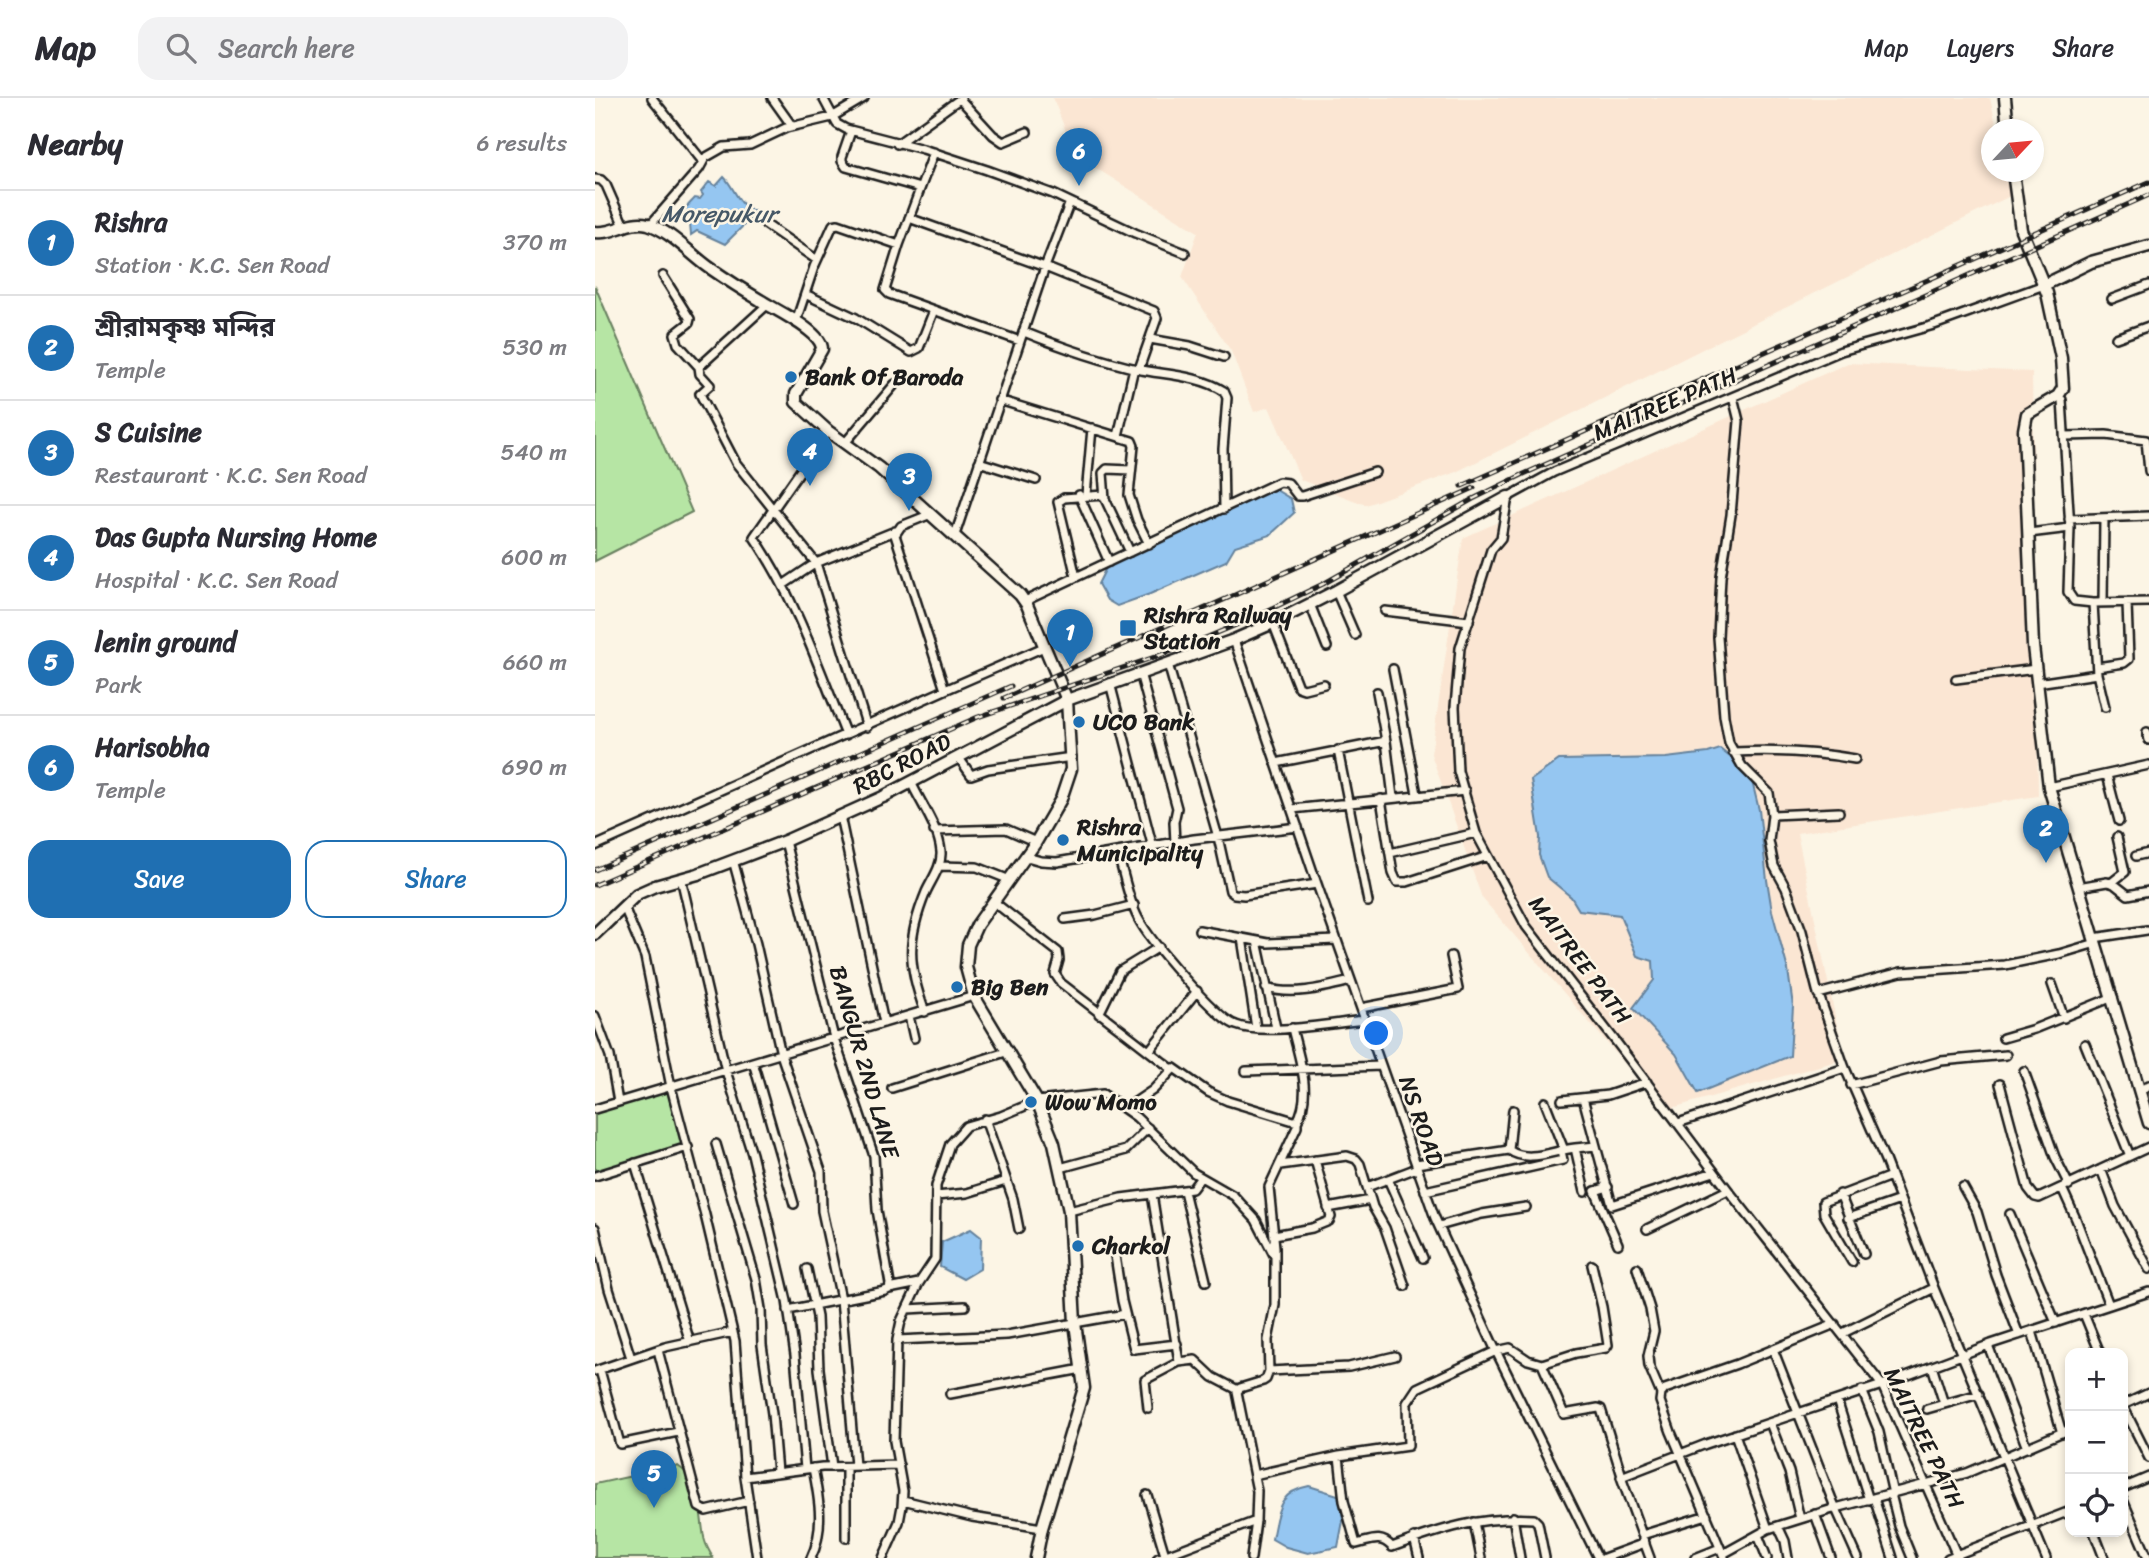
<!DOCTYPE html>
<meta charset="utf-8">
<style>
:root{--surface:#fff;--page:#f2f2f3;--text:#2b2b33;--muted:#7c7c81;--line:#e1e1e2;--accent:#1f6fb2}
body{margin:0;font-family:Sriracha,"Noto Sans Bengali",sans-serif;background:var(--page);color:var(--text)}
.controls{position:absolute;right:21px;bottom:21px;display:grid;overflow:hidden;border-radius:14px;box-shadow:0 4px 10px #0003}
.controls button{width:63px;height:63px;display:grid;place-items:center;padding:0;border:0;border-bottom:2px solid var(--line);background:var(--surface);color:var(--text);font:35px sans-serif}
.compass{position:absolute;left:1386px;top:21px;width:63px;height:63px;border-radius:50%;background:var(--surface);box-shadow:0 4px 10px #0003;rotate:64deg}
.you{position:absolute;left:782px;top:936px;width:24px;height:24px;margin:-18px;border:5px solid #fff;border-radius:50%;background:#1a73e8;box-shadow:0 0 0 10px #1a73e833}
.badge{display:grid;place-items:center;width:46px;height:46px;border-radius:50%;background:var(--accent);color:#fff;font-size:23px;font-weight:700}
.pin{position:absolute;translate:-50% -58px;filter:drop-shadow(0 2px 4px #0008)}
.pin::after{content:'';position:absolute;top:37px;width:24px;height:21px;background:inherit;clip-path:polygon(0 0,100% 0,50% 100%)}
.list{margin:0;padding:0;list-style:none}
h2{display:flex;justify-content:space-between;align-items:center;height:91px;margin:0;padding:0 28px;font-size:30px}
h2 small{font-size:23px;font-weight:400;color:var(--muted)}
.list li{display:grid;grid-template-columns:46px 1fr auto;gap:21px;align-items:center;box-sizing:border-box;height:105px;padding:0 28px;border-top:2px solid var(--line)}
.list b{display:block;font-size:26px;white-space:nowrap}
.list p{margin:0;font-size:23px;white-space:nowrap;color:var(--muted)}
.list em{font-size:23px;font-style:normal;color:var(--muted)}
.actions{display:flex;gap:14px;padding:21px 28px}
.actions a{flex:1;padding:16px 0;border:2px solid var(--accent);border-radius:21px;text-align:center;font-size:24px;color:var(--accent)}
.actions .main{background:var(--accent);color:#fff}
.icon{flex:none;width:38px;height:38px;fill:none;stroke:currentColor;stroke-width:2;stroke-linecap:round;stroke-linejoin:round}
.map{position:relative;flex:none;width:1554px;height:1460px;overflow:hidden}
header{display:flex;align-items:center;gap:42px;box-sizing:border-box;height:98px;padding:0 35px;background:var(--surface);border-bottom:2px solid var(--line)}
header strong{font-size:33px}
nav{display:flex;gap:38px;margin-inline-start:auto;font-size:24px}
.search{width:490px;height:63px;background:var(--page);display:flex;align-items:center;gap:18px;box-sizing:border-box;padding:0 24px;border-radius:21px;color:var(--muted);font-size:26px}
main{display:flex}
aside{flex:1;background:var(--surface)}
.map>svg:first-child{display:block}
</style>
<header>
<strong>Map</strong>
<div class="search"><svg class="icon" aria-label="search" viewBox="0 0 24 24"><circle cx="10" cy="10" r="6"/><path d="M15 15l6 6"/></svg>Search here</div>
<nav><a>Map</a><a>Layers</a><a>Share</a></nav>
</header>
<main>
<aside>
<h2>Nearby<small>6 results</small></h2>
<ul class="list">
<li><span class="badge">1</span><div><b>Rishra</b><p>Station · K.C. Sen Road</p></div><em>370 m</em></li>
<li><span class="badge">2</span><div><b>শ্রীরামকৃষ্ণ মন্দির</b><p>Temple</p></div><em>530 m</em></li>
<li><span class="badge">3</span><div><b>S Cuisine</b><p>Restaurant · K.C. Sen Road</p></div><em>540 m</em></li>
<li><span class="badge">4</span><div><b>Das Gupta Nursing Home</b><p>Hospital · K.C. Sen Road</p></div><em>600 m</em></li>
<li><span class="badge">5</span><div><b>lenin ground</b><p>Park</p></div><em>660 m</em></li>
<li><span class="badge">6</span><div><b>Harisobha</b><p>Temple</p></div><em>690 m</em></li>
</ul>
<div class="actions"><a class="main">Save</a><a>Share</a></div>
</aside>
<div class="map">
<svg width="1554" height="1460" viewBox="0 0 1554 1460">
<rect width="100%" height="100%" fill="#fcf5e5"/>
<filter id="ink" filterUnits="userSpaceOnUse"><feTurbulence type="fractalNoise" baseFrequency=".0143" numOctaves="2"/><feDisplacementMap in="SourceGraphic" scale="14" xChannelSelector="R" yChannelSelector="G"/><feConvolveMatrix kernelMatrix="1 2 1 2 8 2 1 2 1" color-interpolation-filters="sRGB"/></filter>
<g filter="url(#ink)">
<path fill="#fbe6d3" d="M458 0H1395L1402 31 1396 32V74H1411L1417 97 861 374 771 407 706 382 674 309 659 314 636 253 587 179 603 134 480 57Z
M1253 265 1437 274 1443 698 1202 735 1249 961 1070 1012 887 800 836 656 868 440Z"/>
<path fill="#b6e5a4" stroke="#698060" stroke-width="2" d="M0 188 97 414 0 463Z
M76 989 93 1049 0 1078V1011Z
M83 1368C108 1385 104 1414 109 1439 110 1447 115 1454 118 1460H0V1386Z"/>
<path fill="#95c6f1" stroke="#65829c" stroke-width="2" d="M129 79C140 90 144 111 162 114L130 146 102 133 96 137 95 126 83 118 100 100 105 101 108 97 106 94 114 84 121 88Z
M681 392 696 401 699 415 675 437 640 448 631 463 555 496 522 508 512 502 503 486 514 464 669 395Z
M1125 651 1155 675 1164 712 1172 782 1177 813 1193 872 1198 908 1195 958 1103 995 1081 956 1038 910 1059 882 1058 863 1042 858 1025 817 984 812 976 799 952 779 944 757 945 739 936 682 964 662 1071 660 1113 655Z
M376 1131 386 1139 385 1171 368 1181 345 1169 347 1144Z
M714 1388 746 1398 748 1423 743 1449 713 1455 691 1449 677 1441C683 1414 682 1394 714 1388Z"/>
<g fill="none" stroke-linecap="round" stroke-linejoin="round">
<defs>
<path id="street" d="M57 0 105 60 108 61 129 49 155 47 191 30 237 19 269 0
M177 0 197 28
M228 0 242 26 251 31 328 51 392 72 458 96 540 135 590 155
M365 1 398 37 408 44 432 34
M256 33 247 59V63L251 69 325 90
M302 46 366 0
M339 54 304 147 290 192 294 196 425 243
M0 81 6 82 11 87 29 128
M314 120 450 169 559 213 562 220 544 271
M170 126 222 162
M55 127 104 71 110 60
M68 178 95 221 94 225 80 236 83 246 104 269
M210 196 261 220 316 254 324 250 339 212
M1517 201 1554 187
M172 207 104 269 105 276 115 287 105 296 141 365 221 465 272 629
M201 223 219 169 238 127 243 126 304 147
M429 234C466 249 507 263 546 272 574 277 605 278 629 293L632 300 628 351 629 411
M1521 240 1554 228
M555 241 595 248 629 259
M1138 299 1144 323 1136 417 1126 479 1123 539 1129 618 1134 645 1147 668 1174 695 1177 717 1174 743 1179 768 1191 790 1207 833 1222 892 1250 970 1290 1062 1339 1190 1451 1460
M404 302 537 343 539 348 534 397 542 422 554 446
M1467 302 1475 430
M233 333 159 439C200 499 224 570 251 637
M523 338 539 270
M1470 338 1511 337 1551 342 1554 373
M250 345 300 286
M384 364 441 382
M484 397 514 464
M491 397 497 330
M1474 421 1554 418
M1434 435 1475 430 1473 494 1479 503 1498 505 1554 504
M360 437 450 169 475 104
M535 454 510 401 508 375 512 371 536 372
M481 479 463 404 469 400 508 397
M188 487 221 465 300 433
M741 493 760 537
M430 503 684 384 693 385 703 398H707L780 374
M1498 505 1502 576 1510 609
M1508 505 1509 420
M715 506 732 549
M790 513 874 523
M678 525 703 589 709 591 729 586
M639 542 722 786 840 1120 901 1253 1003 1460
M573 566 623 739 635 793 639 796 649 797 722 786
M1502 569 1529 565 1534 561 1532 505
M798 571 822 696
M545 575 582 710 579 724 580 745
M1361 581 1441 571
M515 585 558 750
M1442 585 1502 576
M350 592 449 549
M782 594 791 643 798 699
M1552 634 1554 642
M743 652 773 804
M1138 654C1178 652 1221 654 1260 661
M364 660 376 677 393 671 477 659
M681 665 791 643
M1512 677 1524 723
M316 684C326 706 344 730 346 754 347 768 337 781 331 794 312 840 312 866 330 914
M1454 689 1554 667
M786 701 798 775 802 784H812L893 758
M697 711 870 693
M1177 717 1244 714
M245 718 289 925
M339 733 411 731 441 744
M190 743 239 940 279 1058 282 1112 295 1186 294 1191 290 1193 193 1212
M0 748 350 592 300 437 306 428 336 416
M522 754C529 775 533 801 543 820 555 843 619 919 641 927 668 938 739 925 770 922
M795 755 881 735
M1541 758 1554 755
M432 759 446 763 462 764 599 741 703 729
M138 762 161 846 186 956 226 1073 227 1113 246 1201 260 1368
M344 768 382 769 415 782
M86 780 131 973 157 1056 192 1203 200 1257 210 1371
M1516 785 1530 774 1522 739
M1483 789 1512 784 1519 786 1533 797 1554 793
M399 804 463 854 464 862 460 876 466 885 577 971
M29 809 50 859 76 989 110 1117 140 1243 150 1379 162 1460
M470 821 500 817 539 807
M604 832 673 845 741 842
M647 840 661 930
M1499 840 1552 832
M662 843 681 930
M1457 886 1469 920
M671 890C699 898 728 890 756 883
M1223 896 1306 874 1410 867 1464 856 1501 845
M766 910 863 891 856 858
M504 916 525 873 564 849
M0 918 15 958 23 1004
M314 918 319 940
M697 930C704 961 718 995 702 1024
M1408 940 1439 931 1518 899
M1490 946 1535 1058
M554 953 602 893
M158 964 199 1106
M651 973 786 968
M1429 973 1460 1059 1474 1087
M1405 986 1433 1090 1440 1099 1444 1100 1554 1049
M1256 987 1346 963 1411 957
M297 990 414 953
M1544 993 1554 987
M988 1000 1017 1107 1119 1074
M967 1002 1013 997 1052 984
M950 1004 969 1052
M0 1011 379 898
M530 1011 558 992 579 970 613 994 633 1003 702 1024V1029L674 1089 680 1149V1207L673 1242 674 1273 671 1281 668 1283 645 1290 642 1294 662 1393 661 1423 656 1460
M390 1021 418 1101 424 1131
M1083 1025 1250 970
M121 1046 161 1181 166 1211 167 1247 177 1316 182 1374
M980 1050 1001 1048
M914 1052C933 1066 959 1052 980 1050L990 1094
M40 1065 95 1244
M821 1066 914 1052 918 1012
M685 1067 752 1058 761 1061 765 1066 778 1109 790 1130 810 1188
M465 1070 531 1052 553 1030
M1506 1071 1520 1108 1554 1171
M0 1078 93 1049
M793 1081 828 1160
M772 1089 822 1070
M1013 1089 1000 1093 1023 1146
M1368 1089 1382 1114 1401 1177 1424 1237
M1467 1090 1481 1121 1514 1207
M589 1093 611 1183
M830 1093 968 1062 966 1053
M557 1096 584 1264
M1245 1096 1269 1156
M341 1098 372 1095 411 1083
M733 1110 776 1102
M474 1113 526 1100 597 1091 606 1079
M1415 1116 1461 1225
M1253 1120 1305 1102
M844 1128 887 1116 931 1109
M0 1130 14 1191 36 1260
M1052 1131 1133 1092
M679 1137 717 1130 734 1123 736 1119 720 1062
M519 1151 527 1203 539 1251 582 1246
M1257 1164 1229 1116 1228 1104 1296 1078
M1042 1170 1055 1211 1059 1233 1053 1258 1054 1268 1066 1296
M212 1171 222 1219 224 1271 237 1369
M294 1191 324 1185
M312 1211 370 1208
M1489 1216 1505 1255
M1437 1233 1467 1335
M1248 1235 1339 1190
M302 1242 412 1237 530 1216
M1393 1247 1432 1350
M1178 1251 1238 1404 1263 1460
M63 1252 104 1409 111 1413 154 1403
M947 1266 969 1316 1003 1310 1006 1311 1027 1378
M1337 1268 1349 1306
M5 1272 25 1346 83 1334
M0 1273 70 1249 138 1234
M674 1273 754 1269 800 1258
M1267 1292 1284 1334 1298 1396
M355 1296 487 1271
M1242 1302 1274 1402
M1528 1307 1554 1295
M1528 1308 1554 1360
M553 1310 550 1282 584 1264 600 1262 618 1279 643 1292
M1332 1311 1384 1296
M1175 1325 1194 1374 1205 1421
M1140 1336 1173 1431
M744 1358 749 1403 761 1446C776 1443 785 1436 797 1449 846 1431 886 1418 939 1421L943 1425 950 1460
M251 1369V1440
M659 1377 744 1358 813 1348 812 1305 822 1290 901 1253 915 1250 933 1262 947 1266 981 1255 1011 1250 1013 1247 1007 1209 997 1167
M150 1379 227 1369 304 1367
M1528 1390 1554 1379
M1296 1396 1304 1428 1317 1460
M552 1397 570 1457
M1279 1400 1298 1460
M308 1402 377 1419 447 1430
M1528 1402 1553 1460
M1220 1416 1236 1460
M1112 1417 1047 1437 1026 1379 1111 1346 1287 1287 1396 1246 1554 1194
M918 1419 925 1460
M879 1424 886 1460
M1183 1428 1190 1443 1193 1460
M1499 1434 1509 1460
M1163 1437 1172 1460
M819 1440 824 1460
M1048 1441 1055 1460
M1128 1456 1173 1431 1241 1410 1372 1375 1475 1331
M1129 1459 1076 1334 1065 1303 1066 1296 1070 1291 1142 1266 1240 1226
M216 1460C230 1431 224 1400 218 1370
M288 1460 304 1424 307 1408 308 1393 299 1343 302 1242 306 1223 324 1185 340 1161 341 1088 355 1046 371 1028 406 1018 442 1003 508 996 541 1019 599 1075 639 1098 661 1122 679 1157
M563 1460 661 1423
M1009 1460 1050 1445
M1100 1460 1125 1450
M1353 1460 1475 1413
M1363 1460 1287 1287 1133 1092 1022 945 931 828 881 735 863 673 860 609 865 550 896 452 906 440 913 399 959 374 1246 253 1339 227 1449 187"/>
<path id="secondary" d="M1410 0 1413 32
M1418 74 1426 132 1452 195 1466 260 1468 290 1463 298 1432 316 1429 332 1438 548 1454 689 1554 1025
M0 134C18 137 34 121 53 126 77 134 95 156 115 170 131 181 148 192 165 202 180 212 227 233 227 251L201 296V304L233 333 284 370 425 497 432 507 472 602 476 671 466 701 441 744 382 827 373 847 371 869 379 898 442 1003 459 1045 474 1113 480 1225 489 1290 447 1430 441 1460
M1449 187 1496 164 1554 148
M0 836 42 796 60 788 103 776 190 743 288 699 472 602 639 542 678 525 741 493 913 399"/>
</defs>
<use href="#street" stroke="#1c1c1c" stroke-width="12"/>
<use href="#secondary" stroke="#1c1c1c" stroke-width="15"/>
<use href="#street" stroke="#fcf5e5" stroke-width="7"/>
<use href="#secondary" stroke="#fcf5e5" stroke-width="10"/>
<defs>
<path id="rail" d="M867 388 1554 84
M409 600 879 390
M0 772 416 588
M0 787 383 619 589 549 653 522 728 486 878 401 929 376 1554 97"/>
</defs>
<use href="#rail" stroke="#1c1c1c" stroke-width="5"/>
<use href="#rail" stroke="#fcf5e5" stroke-width="2.5" stroke-dasharray="8" stroke-linecap="butt"/>
</g>
</g>
<g fill="#1f6fb2" stroke="#fcf5e5" stroke-width="2.5">
<circle cx="196" cy="279" r="7"/>
<rect x="524" y="521" width="18" height="18" rx="3.5"/>
<circle cx="484" cy="624" r="7"/>
<circle cx="468" cy="742" r="7"/>
<circle cx="362" cy="889" r="7"/>
<circle cx="436" cy="1004" r="7"/>
<circle cx="483" cy="1148" r="7"/>
</g>
<g text-anchor="middle" dominant-baseline="central" stroke-width="5" stroke-linejoin="round" paint-order="stroke">
<g font-size="23" font-weight="bold" fill="#1c1c1c" stroke="#fcf5e5" text-anchor="start">
<text x="210" y="279">Bank Of Baroda</text>
<text x="549" y="517">Rishra Railway<tspan x="549" dy="26">Station</tspan></text>
<text x="498" y="624">UCO Bank</text>
<text x="482" y="729">Rishra<tspan x="482" dy="26">Municipality</tspan></text>
<text x="376" y="889">Big Ben</text>
<text x="450" y="1004">Wow Momo</text>
<text x="497" y="1148">Charkol</text>
</g>
<g font-size="23" fill="#1c1c1c" stroke="#fcf5e5">
<text transform="translate(1070 306) rotate(-23)">MAITREE PATH</text>
<text transform="translate(307 666) rotate(-27)">RBC ROAD</text>
<text transform="translate(985 862) rotate(53)">MAITREE PATH</text>
<text transform="translate(269 964) rotate(74)">BANGUR 2ND LANE</text>
<text transform="translate(826 1023) rotate(71)">NS ROAD</text>
<text transform="translate(1329 1340) rotate(64)">MAITREE PATH</text>
</g>
<g font-size="24" font-style="italic" fill="#465867" stroke="#fcf5e5">
<text x="124" y="116">Morepukur</text>
</g>
</g>
</svg>
<div class="controls">
<button>+</button>
<button>−</button>
<button><svg class="icon" aria-label="locate" viewBox="0 0 24 24"><circle cx="12" cy="12" r="6"/><path d="M12 2v4M12 18v4M2 12h4M18 12h4"/></svg></button>
</div>
<svg class="compass" viewBox="-18 -18 36 36"><path d="M0-13l5 13h-10z" fill="#e53935"/><path d="M0 13l5-13h-10z" fill="#7c7c81"/></svg>
<div class="you"></div>
<div class="pin badge" style="left:475px;top:569px">1</div>
<div class="pin badge" style="left:1451px;top:765px">2</div>
<div class="pin badge" style="left:314px;top:413px">3</div>
<div class="pin badge" style="left:215px;top:388px">4</div>
<div class="pin badge" style="left:59px;top:1410px">5</div>
<div class="pin badge" style="left:484px;top:88px">6</div>
</div>
</main>
